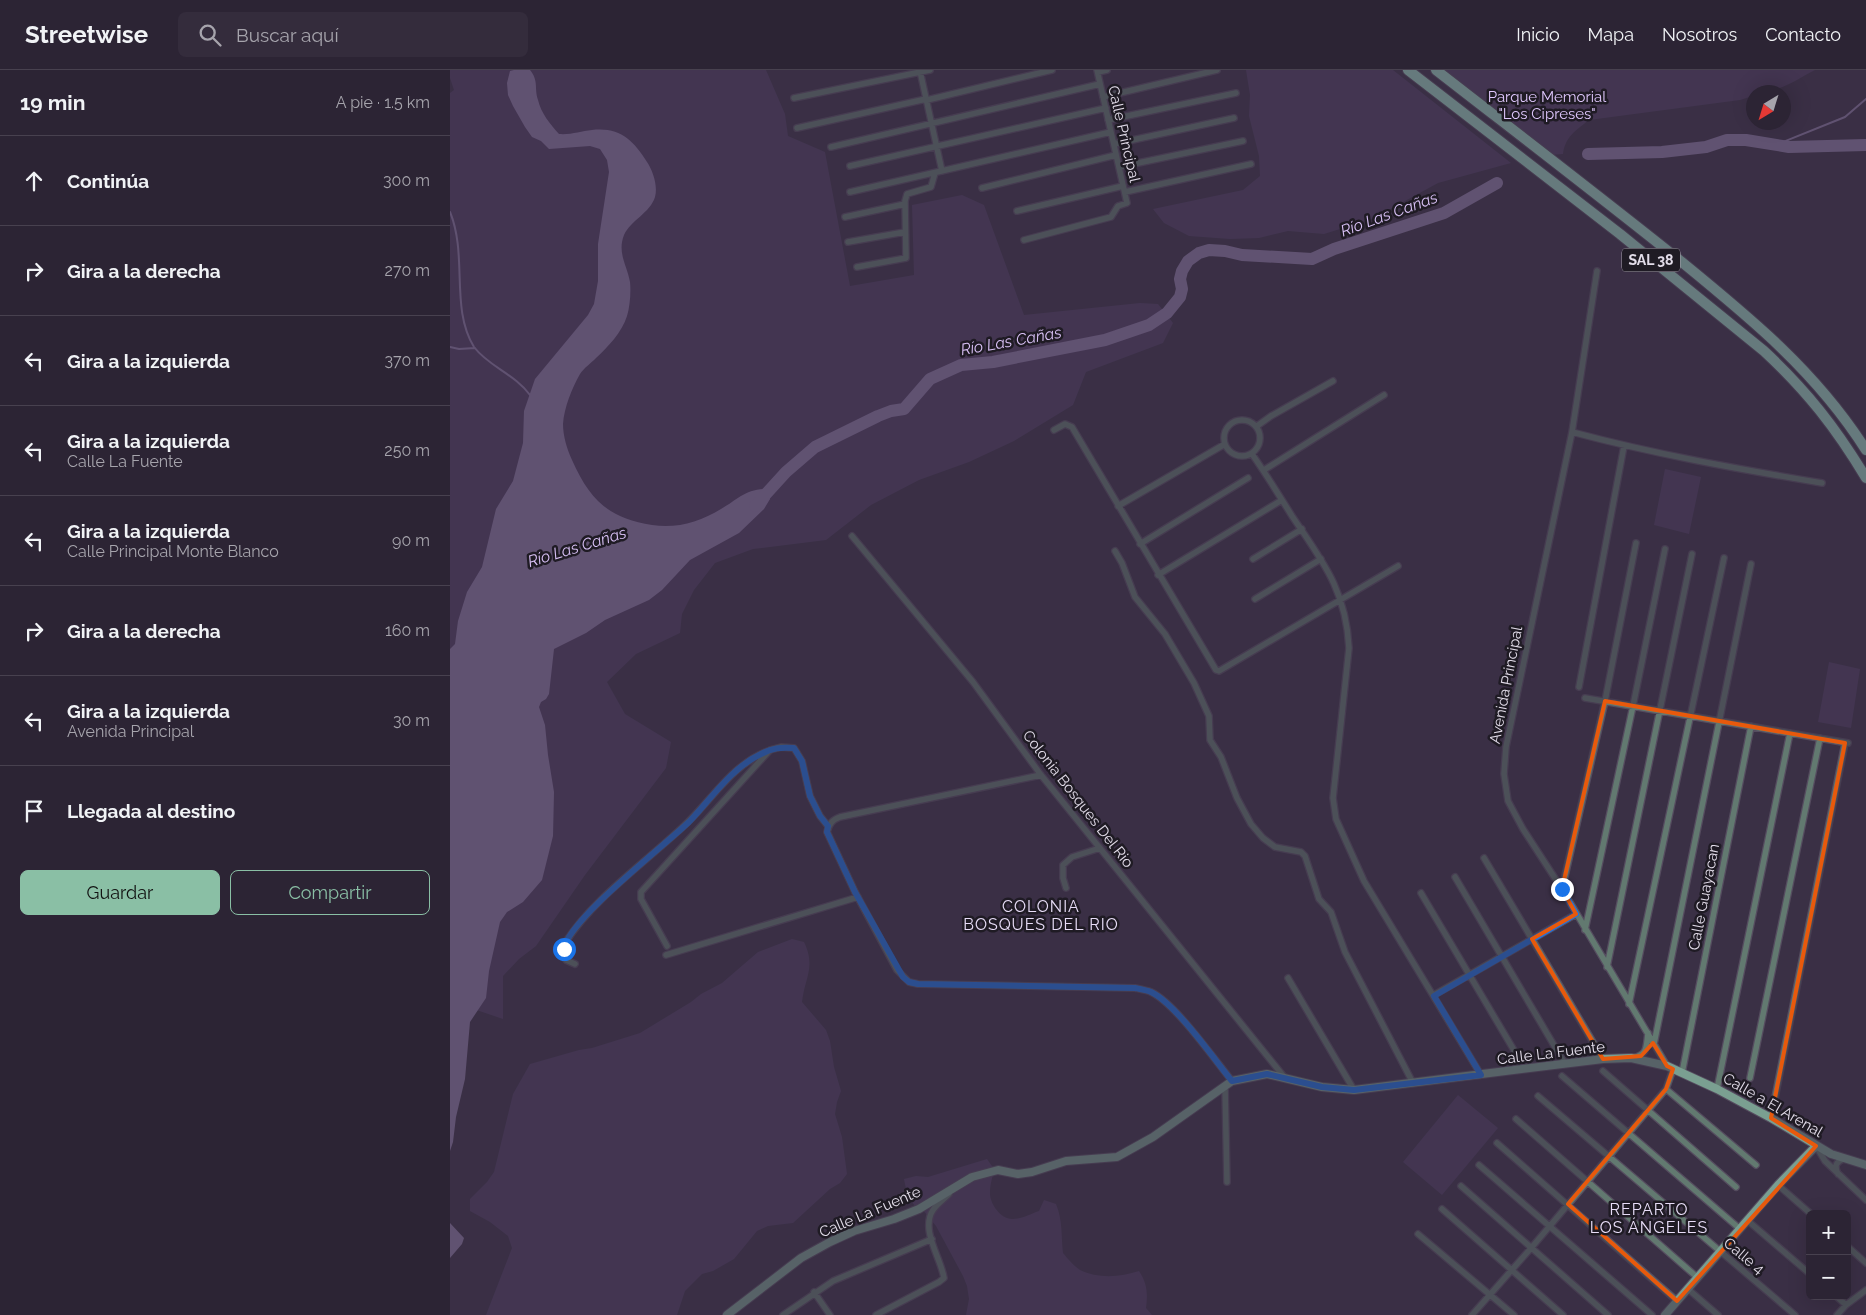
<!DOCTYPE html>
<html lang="es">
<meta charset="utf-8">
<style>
:root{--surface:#2c2434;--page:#342c3c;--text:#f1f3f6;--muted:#a6a4ac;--line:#48414f;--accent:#8abfa5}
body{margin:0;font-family:Raleway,sans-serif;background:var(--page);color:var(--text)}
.controls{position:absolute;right:15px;bottom:15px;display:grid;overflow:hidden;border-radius:8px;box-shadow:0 5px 20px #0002}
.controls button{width:45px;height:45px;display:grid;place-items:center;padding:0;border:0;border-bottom:1px solid var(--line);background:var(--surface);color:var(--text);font:25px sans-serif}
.compass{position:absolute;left:1296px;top:15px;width:45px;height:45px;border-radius:50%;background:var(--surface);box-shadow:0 5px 20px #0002;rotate:218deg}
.stop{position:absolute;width:15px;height:15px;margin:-11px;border:4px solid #1a73e8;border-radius:50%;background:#fff}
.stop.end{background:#1a73e8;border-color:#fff;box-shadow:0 1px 5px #0008}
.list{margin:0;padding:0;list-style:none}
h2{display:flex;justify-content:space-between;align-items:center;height:65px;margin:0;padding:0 20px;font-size:21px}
h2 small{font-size:16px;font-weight:400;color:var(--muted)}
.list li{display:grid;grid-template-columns:32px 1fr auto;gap:15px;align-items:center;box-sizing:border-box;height:90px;padding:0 20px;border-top:1px solid var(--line)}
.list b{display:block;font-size:19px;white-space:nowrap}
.list p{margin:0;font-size:16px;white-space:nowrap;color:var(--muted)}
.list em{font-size:16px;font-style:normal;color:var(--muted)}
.actions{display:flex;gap:10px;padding:15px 20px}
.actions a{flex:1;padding:11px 0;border:1px solid var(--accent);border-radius:8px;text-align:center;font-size:18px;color:var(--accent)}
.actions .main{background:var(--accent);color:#111}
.icon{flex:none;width:28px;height:28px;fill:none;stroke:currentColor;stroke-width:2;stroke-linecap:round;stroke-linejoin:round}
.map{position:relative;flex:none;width:1416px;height:1245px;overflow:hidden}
header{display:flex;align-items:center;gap:30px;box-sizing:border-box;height:70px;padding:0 25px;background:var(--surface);border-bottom:1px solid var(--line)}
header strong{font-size:24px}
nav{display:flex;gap:28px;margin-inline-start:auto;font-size:18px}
.search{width:350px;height:45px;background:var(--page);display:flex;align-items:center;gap:12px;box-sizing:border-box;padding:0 18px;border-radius:8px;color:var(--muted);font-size:19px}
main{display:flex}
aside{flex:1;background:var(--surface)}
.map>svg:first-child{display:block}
</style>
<header>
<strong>Streetwise</strong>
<div class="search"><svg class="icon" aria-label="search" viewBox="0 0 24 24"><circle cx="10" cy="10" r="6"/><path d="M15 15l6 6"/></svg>Buscar aquí</div>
<nav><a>Inicio</a><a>Mapa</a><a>Nosotros</a><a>Contacto</a></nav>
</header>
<main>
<aside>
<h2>19 min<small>A pie · 1.5 km</small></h2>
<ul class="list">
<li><svg class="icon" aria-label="ahead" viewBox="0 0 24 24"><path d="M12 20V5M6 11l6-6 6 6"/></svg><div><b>Continúa</b></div><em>300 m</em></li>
<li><svg class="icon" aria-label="right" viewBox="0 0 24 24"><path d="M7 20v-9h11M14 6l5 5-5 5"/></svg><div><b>Gira a la derecha</b></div><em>270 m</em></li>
<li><svg class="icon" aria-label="left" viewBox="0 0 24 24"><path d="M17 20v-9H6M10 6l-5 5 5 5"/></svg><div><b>Gira a la izquierda</b></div><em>370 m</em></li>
<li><svg class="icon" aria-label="left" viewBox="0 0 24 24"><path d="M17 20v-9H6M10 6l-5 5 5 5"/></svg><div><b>Gira a la izquierda</b><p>Calle La Fuente</p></div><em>250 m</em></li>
<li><svg class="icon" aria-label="left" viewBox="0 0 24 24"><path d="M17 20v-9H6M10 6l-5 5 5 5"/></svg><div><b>Gira a la izquierda</b><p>Calle Principal Monte Blanco</p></div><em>90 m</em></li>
<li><svg class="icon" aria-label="right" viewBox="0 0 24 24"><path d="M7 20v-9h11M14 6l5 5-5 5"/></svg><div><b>Gira a la derecha</b></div><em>160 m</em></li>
<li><svg class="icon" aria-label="left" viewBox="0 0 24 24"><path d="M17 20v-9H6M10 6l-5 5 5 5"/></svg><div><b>Gira a la izquierda</b><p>Avenida Principal</p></div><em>30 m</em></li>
<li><svg class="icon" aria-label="arrive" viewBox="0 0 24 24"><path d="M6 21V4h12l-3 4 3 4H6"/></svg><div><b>Llegada al destino</b></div></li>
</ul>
<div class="actions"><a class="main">Guardar</a><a>Compartir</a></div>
</aside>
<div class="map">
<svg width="1416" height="1245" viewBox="0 0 1416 1245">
<rect width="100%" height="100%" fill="#3a3045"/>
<path fill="#4e3d61" d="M0 0H316L335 44 338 66 375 82 400 216 464 205 462 135 512 125 534 135 574 245 690 233 708 234 723 253 713 273 636 302 623 335 564 371 519 392 469 410 421 435 376 470 303 479 265 493 244 520 232 544 230 563 186 584 157 612 175 644 221 672 216 698 135 805 86 876 69 889 53 906V949L0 931V23L4 20 0 8Z
M796 0H943L1061 93 988 113 922 149 874 164 838 161 809 168 780 169 739 166 714 153 703 139 793 120 810 106 809 86 799 46 800 25Z
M995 0H1365C1342 12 1331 22 1304 22L1303 26 1290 30 1139 50C1126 60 1115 67 1113 84L1099 85Z
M1215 399 1251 407 1239 464 1204 455Z
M1379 592 1410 599 1401 658 1368 652Z
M342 869 354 872C366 897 355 907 352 932L376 960 380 971 384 997 391 1021 387 1032 385 1044 392 1067 397 1104 390 1113 380 1119 343 1153 318 1156 307 1161 284 1189 263 1201 252 1204 235 1221 227 1245H36L62 1178 58 1166 40 1152 20 1141V1129L37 1112 44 1102 63 1024 80 994 129 980 142 978 190 963 241 932 251 924 272 913 308 882Z
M1008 1025 1048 1058 992 1125 953 1092Z
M537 1089 544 1099C543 1106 540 1114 540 1122 539 1133 551 1150 563 1149 572 1149 580 1144 589 1141L594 1130 606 1134C613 1151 611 1166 613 1183 618 1189 624 1196 630 1200 648 1209 671 1207 689 1201 697 1213 698 1223 696 1238L702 1245H516L519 1229 517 1216 513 1206 486 1156 473 1140C460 1137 456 1120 454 1109L466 1106 478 1107Z"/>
<path fill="#8f7ca7" d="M64 0H80C89 11 84 18 88 30 91 43 100 54 109 64 121 65 131 61 142 60 170 57 183 70 197 92 203 101 208 116 205 127 200 143 181 150 174 165 167 183 177 195 180 212 181 222 180 236 177 246 172 262 158 277 146 288 141 293 134 298 130 304 122 318 114 338 113 354 113 366 117 379 122 390 140 430 158 448 202 455 226 459 250 452 271 439 287 430 294 420 314 419L320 429 314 439 289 463 240 490 212 520 199 530 155 550 136 563 104 579 99 624 96 629 91 632 89 637 95 655 98 685 104 722 103 766 92 810 73 832 57 842 50 852 39 901 36 928 20 952 15 1009 6 1047 3 1072 0 1081V579L5 574 8 551 17 522 32 497 46 439 63 411 73 373 74 341 85 309 138 245 144 234 148 211V174L159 102 157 90 150 79 140 76 99 79 91 71 82 67 75 57 63 36 58 25 57 13 60 1Z
M0 1153 14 1168 12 1174 0 1188Z"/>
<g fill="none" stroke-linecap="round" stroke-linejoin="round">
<path stroke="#8f7ca7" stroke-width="2" d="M1323 76 1395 47 1416 29
M0 142C18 186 0 238 24 277 39 297 65 304 80 325
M0 277 9 279 25 278"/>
<path stroke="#8f7ca7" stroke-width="12" d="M1138 84 1212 82 1256 77 1277 70H1296L1339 77 1416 75
M305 436 336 402 365 377 428 346 441 341 454 339 480 309 511 295 543 292 655 270 699 255 717 243 730 227 732 219 730 209 732 201 738 191 749 183 759 180 775 181 792 185 862 189 884 179 994 143 1047 113"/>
<defs>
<path id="street" d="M470 1 492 101
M648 2 657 0
M653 27 767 0
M344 28 480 0
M477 30 602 0
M658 50 786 23
M347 58 476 29
M664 74 784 48
M381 77 650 14
M400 96 656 38
M669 97 793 71
M532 118 666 85
M400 122 661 62
M675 122 801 94
M567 141 673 116
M395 147 455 134
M574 170 661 147 668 136 677 133 647 0
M398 172 455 162
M407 197 456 188 455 131 457 124 481 117 485 103
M1147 201 1122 362 1056 677 1054 704 1058 731 1073 759 1112 819 1217 996
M774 368a18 18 0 1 1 36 0a18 18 0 1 1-36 0Z
M807 356 821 346 883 311
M604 360 615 354 622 357 766 600 769 601 948 496
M1122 362C1204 384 1288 399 1372 413
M802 384C816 404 829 425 842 446 873 492 896 520 899 578L883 728 886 749 914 811 1031 1005
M814 400 934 325
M668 436 775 374
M402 466 523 612 591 705 835 1008
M690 474 798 408
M665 481 672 493 685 527 715 564 744 613 759 646 760 670 771 687 787 728 801 754 813 768 825 777 851 782 855 786 869 829 881 842 895 882 963 1013
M803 489 852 459
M708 505 832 430
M805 529 871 489
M1129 617 1174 376
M1135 628 1398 673
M591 705 390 747C382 750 379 754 377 762L405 822 447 900 459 912 468 914 685 918C690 919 696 920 701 922 725 933 764 989 782 1011
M1034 788 1153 989
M1005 807 1115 994
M616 818 613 808V795L622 787 650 778
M1112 819 1155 631 1186 473
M971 823 1068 987
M1135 860 1183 636 1215 479
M217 876 191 829V822L320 680 331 677 344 678 352 691 360 726 370 746 378 756
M216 885 408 827
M125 894 116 890 115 873C144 827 199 790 238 752 263 728 283 694 318 681
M1157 897 1242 484
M838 908 904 1020
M984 925 1126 844
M1179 934 1274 488
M1204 974 1301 494
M1183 988C1198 984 1196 978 1198 963
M1153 1001 1286 1117
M1232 1003 1301 656
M1112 1006 1290 1159
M1300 1008 1370 668
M775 1016 777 1112
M1216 1019 1306 1095
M1267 1019 1340 663
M1088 1026 1345 1245
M1321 1048 1395 673
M1066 1049 1248 1208
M1047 1073 1227 1231
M1366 1076 1375 1091 1416 1130
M1029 1095 1202 1245
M1388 1104C1384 1096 1386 1092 1393 1089
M1328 1115 1361 1144
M1011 1116 1158 1245
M992 1139 1113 1245
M1297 1150 1360 1204
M968 1164 1064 1245
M1397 1176 1416 1193
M1238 1219 1268 1245
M364 1222 380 1245
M1386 1226 1396 1235
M333 1245 383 1211 482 1169
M426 1245 489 1212 494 1208C491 1188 470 1160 483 1140 487 1134 494 1129 499 1124
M1022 1245 1082 1177 1216 1019 1223 999
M1387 1245 1396 1235 1416 1220"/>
<path id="secondary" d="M277 1245 351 1188 380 1172 404 1161 444 1149 469 1139 522 1107 548 1100 568 1104 582 1102 616 1091 667 1087 703 1067 782 1011 817 1004 872 1017 904 1020 1153 989 1181 988 1217 996 1267 1019 1321 1048 1381 1084 1416 1095
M1215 1245 1328 1115 1366 1076"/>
<path id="highway" d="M958 0 1170 164 1314 281C1357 321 1386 358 1416 408
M986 0C1067 63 1148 125 1228 189 1299 247 1366 301 1416 380"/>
</defs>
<use href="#street" stroke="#554c5f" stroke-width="8"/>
<use href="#secondary" stroke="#554c5f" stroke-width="10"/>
<use href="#highway" stroke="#554c5f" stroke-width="12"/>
<use href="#street" stroke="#627970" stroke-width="5.5"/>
<use href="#secondary" stroke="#7a9f91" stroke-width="8"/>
<use href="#highway" stroke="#9cd6c2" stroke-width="10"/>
</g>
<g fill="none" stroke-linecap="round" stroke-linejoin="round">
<path stroke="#1a73e8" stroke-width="6" d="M114 879C117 851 215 775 239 752 261 729 281 698 311 684 322 678 331 677 344 678L352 691 360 726 370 746 378 756 377 762 405 822 453 907 459 912 468 914 685 918C690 919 696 920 701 922 725 933 764 989 782 1011L817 1004 872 1017 904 1020 1031 1005 984 926 1126 844 1112 819"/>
</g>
<path d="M0 0H1416V1245H0ZM1155 631 1395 673 1321 1048 1366 1076 1227 1231 1118 1134 1216 1019 1223 999 1217 996 1203 973 1191 986 1153 989 1082 869 1126 844 1112 819Z" fill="#3a3045" fill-opacity=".55" fill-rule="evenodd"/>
<path fill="none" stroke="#e8590c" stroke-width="4" stroke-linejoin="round" d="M1155 631 1395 673 1321 1048 1366 1076 1227 1231 1118 1134 1216 1019 1223 999 1217 996 1203 973 1191 986 1153 989 1082 869 1126 844 1112 819Z"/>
<g text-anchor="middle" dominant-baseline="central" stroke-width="5" stroke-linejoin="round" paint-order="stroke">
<rect fill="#1f1b24" stroke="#a8a2ae" stroke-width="1" x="1172" y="178.5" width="58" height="23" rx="4"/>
<g font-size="14" font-weight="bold" fill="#e2dce9">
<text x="1201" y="190">SAL 38</text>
</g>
<g font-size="15" fill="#dfc7fd" stroke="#1f1b24">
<text x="1097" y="27">Parque Memorial<tspan x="1097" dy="17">"Los Cipreses"</tspan></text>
</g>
<g font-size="15" fill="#e2dce9" stroke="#1f1b24">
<text transform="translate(674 64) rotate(77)">Calle Principal</text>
<text transform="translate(1056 615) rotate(-79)">Avenida Principal</text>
<text transform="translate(628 729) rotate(52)">Colonia Bosques Del Rio</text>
<text transform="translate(1254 827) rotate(-79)">Calle Guayacan</text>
<text transform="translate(1101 983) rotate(-7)">Calle La Fuente</text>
<text transform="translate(1323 1035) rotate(30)">Calle a El Arenal</text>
<text transform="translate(420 1142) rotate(-23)">Calle La Fuente</text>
<text transform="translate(1294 1186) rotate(40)">Calle 4</text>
</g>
<g font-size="16" font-style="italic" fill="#d8c0f5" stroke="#1f1b24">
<text transform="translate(939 144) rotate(-20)">Río Las Cañas</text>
<text transform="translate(561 271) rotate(-10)">Río Las Cañas</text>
<text transform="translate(127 477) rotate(-17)">Río Las Cañas</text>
</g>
<g font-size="16" letter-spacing="1" fill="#e8ddf8" stroke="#1f1b24">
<text x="591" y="836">COLONIA<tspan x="591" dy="18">BOSQUES DEL RIO</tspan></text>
<text x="1199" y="1139">REPARTO<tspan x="1199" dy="18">LOS ÁNGELES</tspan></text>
</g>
</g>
</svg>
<div class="controls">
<button>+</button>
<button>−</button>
</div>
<svg class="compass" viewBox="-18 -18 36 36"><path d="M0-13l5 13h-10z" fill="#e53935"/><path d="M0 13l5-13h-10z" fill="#a6a4ac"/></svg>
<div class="stop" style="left:114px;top:879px"></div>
<div class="stop end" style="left:1112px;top:819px"></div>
</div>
</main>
